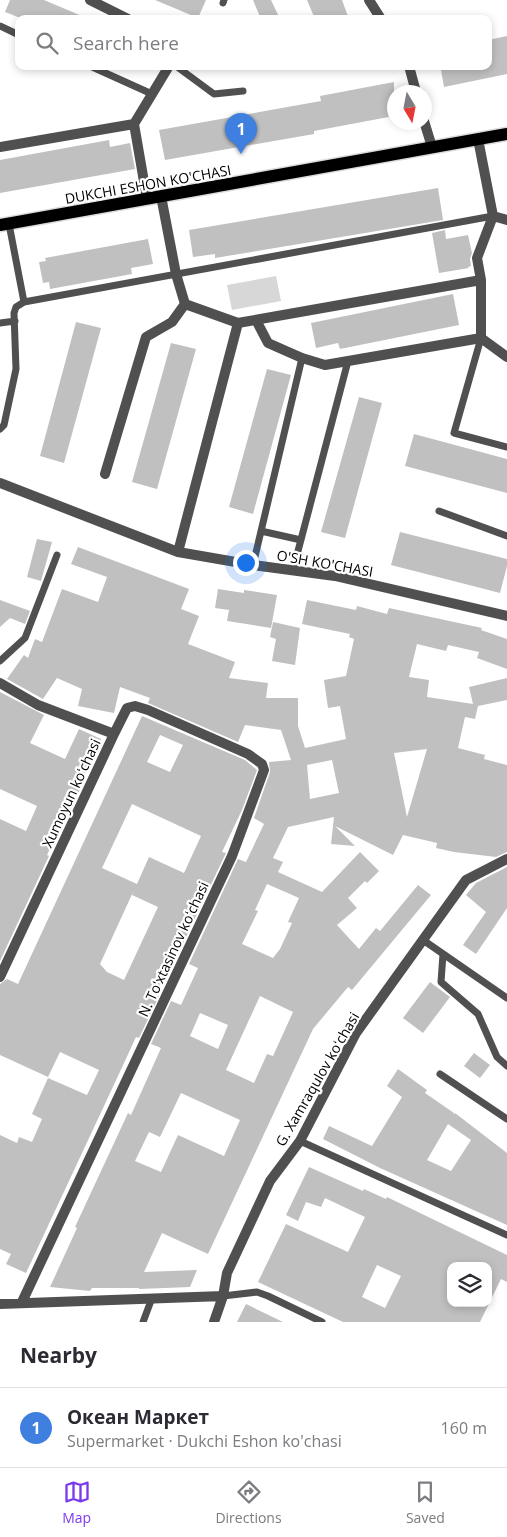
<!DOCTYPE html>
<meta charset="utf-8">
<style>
:root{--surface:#fff;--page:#f2f2f3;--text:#2b2b33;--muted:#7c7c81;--line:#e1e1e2;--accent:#7c3aed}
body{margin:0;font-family:"Open Sans",sans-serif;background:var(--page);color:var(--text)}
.controls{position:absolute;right:15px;bottom:15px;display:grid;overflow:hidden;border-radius:10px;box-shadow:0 2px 8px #0003}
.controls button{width:45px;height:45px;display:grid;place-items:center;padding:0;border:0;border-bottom:1px solid var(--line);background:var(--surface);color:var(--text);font:25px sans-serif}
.compass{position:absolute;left:387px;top:85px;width:45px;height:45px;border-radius:50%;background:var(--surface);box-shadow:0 2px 8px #0003;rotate:170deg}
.you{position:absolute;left:245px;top:562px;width:18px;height:18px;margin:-12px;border:4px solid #fff;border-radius:50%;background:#1a73e8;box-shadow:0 0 0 8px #1a73e833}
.badge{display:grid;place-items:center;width:32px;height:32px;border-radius:50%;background:var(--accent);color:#fff;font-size:16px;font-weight:700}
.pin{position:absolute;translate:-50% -41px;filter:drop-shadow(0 1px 2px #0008)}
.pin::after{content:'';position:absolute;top:26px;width:18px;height:15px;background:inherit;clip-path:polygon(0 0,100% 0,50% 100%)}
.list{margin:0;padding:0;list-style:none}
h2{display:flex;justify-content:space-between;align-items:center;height:65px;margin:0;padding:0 20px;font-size:21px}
h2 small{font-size:16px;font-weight:400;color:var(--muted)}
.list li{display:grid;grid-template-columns:32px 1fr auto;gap:15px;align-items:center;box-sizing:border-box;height:80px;padding:0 20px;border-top:1px solid var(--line)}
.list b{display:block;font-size:19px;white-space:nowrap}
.list p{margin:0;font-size:16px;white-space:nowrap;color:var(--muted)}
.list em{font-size:16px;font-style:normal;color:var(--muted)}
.icon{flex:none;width:28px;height:28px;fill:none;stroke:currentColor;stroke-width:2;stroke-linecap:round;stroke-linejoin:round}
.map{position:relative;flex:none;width:507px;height:1322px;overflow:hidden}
.search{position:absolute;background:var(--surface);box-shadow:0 2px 8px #0003;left:15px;right:15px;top:15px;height:55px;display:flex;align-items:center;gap:12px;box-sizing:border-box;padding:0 18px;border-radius:10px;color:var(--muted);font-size:19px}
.sheet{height:145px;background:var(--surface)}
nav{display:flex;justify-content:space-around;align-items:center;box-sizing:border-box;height:70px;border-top:1px solid var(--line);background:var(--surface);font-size:14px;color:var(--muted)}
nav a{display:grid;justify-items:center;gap:2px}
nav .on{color:var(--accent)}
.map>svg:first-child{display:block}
</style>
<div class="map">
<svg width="507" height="1322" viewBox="0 0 507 1322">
<rect width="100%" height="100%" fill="#fff"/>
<path fill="#d7d7d7" d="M276 276 281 301 232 310 227 285Z"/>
<path fill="#c0c0c0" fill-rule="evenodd" d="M10 0H44L89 19H23L5 12Z
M155 0H206L198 18Z
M253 0H271L280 19H261Z
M307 0H342L349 19H315Z
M507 36V74L444 87 441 70 460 66H488V40Z
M394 82V116L314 131V134L165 160 159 130 321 101 320 96Z
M109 140 110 147 130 143 135 169 0 193V160Z
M438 188 443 220 215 258V254L193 257 189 230Z
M445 230 446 239 468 235 472 253 470 259 471 266 468 267 469 268 439 273 432 233Z
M148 239 153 264 131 268 132 274 50 289 49 282 43 283 39 262 46 261 45 258Z
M453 294 459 325 340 349 338 343 316 348 311 323Z
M76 322 101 328 64 463 40 456Z
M171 343 196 349 157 489 132 482Z
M267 369 291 375 253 514 229 507Z
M359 397 382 403 345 538 321 532Z
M414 434 507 459V493L405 466Z
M400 532 507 559V566L500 593 391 565Z
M37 539 52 542 41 581 27 577Z
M78 547 189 589 181 609 199 616 188 644 235 662 229 678 268 683 266 698H298V726L305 748 346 739 340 706 328 708 324 680 346 676 354 639 349 637 350 634 302 624 307 600 356 610 357 606 387 614 389 608 482 628 481 630 507 639V669L477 658 479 652 448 645 446 651 417 644 409 677 429 680 427 697 473 704 469 687 507 678V700L478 706 475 719 465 717 458 748 485 755 484 759 507 765V852L496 857 454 852 436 848 437 843 403 835 393 855 335 826 355 846 331 844 334 817 288 827 273 858 283 862 278 872 322 892 360 852 379 871 367 883 365 881 348 898 357 908 337 925 359 949 376 928 380 931 418 885 431 895 352 990 348 987 313 1029 208 1254 162 1233 144 1272 197 1270 190 1287 139 1289V1288H92L90 1291 50 1287 77 1228 75 1227 128 1113 131 1115 161 1048 151 1044 171 1001 181 1005 198 968 189 964 238 859 246 862 264 824 254 818 270 772 269 762 291 760 281 730 245 725 238 742 148 703 150 698 120 687 114 713 78 706 82 689 57 678 43 699 7 679 24 655 28 658 35 639 42 642 62 589 98 602 107 577 71 564ZM427 749 407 817 394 753ZM332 760 339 793 310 799 307 765ZM267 884 299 898 288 922 292 923 280 949 273 958 242 944 258 911 255 910ZM260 996 293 1012 273 1056 267 1054 254 1083 226 1070ZM200 1013 228 1025 218 1049 190 1036ZM181 1093 240 1120 224 1156 178 1135 161 1172 135 1161 149 1132 160 1137Z
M218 589 244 593V590L277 595 271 628 227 621 229 610 215 608Z
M0 600 30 611 25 624 10 618 0 627Z
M273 622 300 628 295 665 272 661 276 639 270 637Z
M0 692 44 715 30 743 65 759 79 729 101 739 81 782 83 783 66 819H64L47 855 49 856 0 961V819L26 831 37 806 0 789Z
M142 716 245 760 257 770 242 810 222 852 226 853 176 958 173 957 156 995 159 996 139 1038 136 1037 118 1076 26 1273 6 1264 11 1254 0 1249V1135L17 1143 19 1137 32 1142 42 1119 32 1114 48 1078 87 1095 99 1070 60 1052 48 1077 0 1055V984L7 979 18 984ZM160 735 183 745 170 772 147 762ZM132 804 201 836 184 873 149 857 137 884 102 868ZM134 890 132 895 158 907 124 980 107 972 100 964Z
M507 867V908L476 954 463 945 486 912 466 895 476 883Z
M430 982 450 997 423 1033 403 1018Z
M474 1053 490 1065 480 1078 464 1066Z
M398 1069 427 1090 425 1093 454 1113 453 1115 455 1113 507 1153V1225L380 1168 323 1139 329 1126 372 1146 402 1097 387 1086ZM448 1124 471 1140 451 1171 427 1160Z
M309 1167 363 1191 364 1189 386 1199 387 1197 507 1255V1282L501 1279 480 1322H343L258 1282 286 1224 348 1252 365 1217 325 1198 321 1207 306 1202 298 1221 286 1215ZM377 1265 401 1276 385 1308 362 1297ZM451 1266H488V1303H451Z
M246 1304 283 1322H237Z"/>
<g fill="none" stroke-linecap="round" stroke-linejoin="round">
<defs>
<path id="primary" d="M0 225 507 134"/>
</defs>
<use href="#primary" stroke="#dbdbdb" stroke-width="15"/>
<path stroke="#505050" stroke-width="7" d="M223 3 224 0
M0 26 19 35
M90 66 152 94
M176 66 214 94 243 91
M24 302 493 216
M0 323 15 321
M481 338 454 433 507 447
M0 429 4 425 16 369 14 313 16 307 24 302 9 224
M439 511 507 536
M261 531 301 540
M253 565 302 358
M293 570 348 361
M0 661 25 638 57 555
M423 940 507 998
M443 954 441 982 478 1014 497 1057 507 1066
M440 1074 507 1119
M300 1141 507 1235
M223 1296 257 1292 268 1296 322 1322
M143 1322 152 1298"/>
<path stroke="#505050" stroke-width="10" d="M90 0 128 19
M369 0 381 19
M409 66 416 92
M424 121 432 147
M478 139 493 216 477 258 481 280V338L507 357
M0 147 134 124
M161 196 176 274 185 304 238 323 481 280
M147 199 134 124 169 66
M493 216 507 220
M256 320 268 343 302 358 325 365 481 338
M105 474 146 337 172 322 185 304
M0 483 178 552 253 565 335 576 507 616
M178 552 238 323
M0 683 38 705 114 734 0 977
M22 1302 232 856 264 770 262 764 248 754 148 710 135 706 127 708 114 734
M0 1304 223 1296
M214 1322 223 1296 227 1273 270 1181 300 1141 356 1033 466 880 507 859"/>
<use href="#primary" stroke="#000" stroke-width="12"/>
</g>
<g text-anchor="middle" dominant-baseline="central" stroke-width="4.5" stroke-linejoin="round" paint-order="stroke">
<g font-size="14" fill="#000" stroke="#fff">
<text transform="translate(148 184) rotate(-10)">DUKCHI ESHON KO'CHASI</text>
<text transform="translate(325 563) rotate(10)">O'SH KO'CHASI</text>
<text transform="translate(71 793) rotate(-65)">Xumoyun koʻchasi</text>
<text transform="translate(173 949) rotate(-65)">N. Toʻxtasinov koʻchasi</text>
<text transform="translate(317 1079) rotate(-60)">G. Xamraqulov koʻchasi</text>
</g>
</g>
</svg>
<div class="controls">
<button><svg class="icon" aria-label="layers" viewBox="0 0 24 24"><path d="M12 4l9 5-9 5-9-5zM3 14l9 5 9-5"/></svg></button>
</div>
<svg class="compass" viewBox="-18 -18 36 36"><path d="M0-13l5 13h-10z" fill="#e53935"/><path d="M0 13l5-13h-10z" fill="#7c7c81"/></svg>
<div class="you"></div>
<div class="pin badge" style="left:241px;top:154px;background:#3f7fe0">1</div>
<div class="search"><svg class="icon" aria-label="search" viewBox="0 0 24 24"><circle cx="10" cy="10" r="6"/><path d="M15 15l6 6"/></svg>Search here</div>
</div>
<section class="sheet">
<h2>Nearby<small></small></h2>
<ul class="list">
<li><span class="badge" style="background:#3f7fe0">1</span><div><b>Океан Маркет</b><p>Supermarket · Dukchi Eshon ko'chasi</p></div><em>160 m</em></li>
</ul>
</section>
<nav>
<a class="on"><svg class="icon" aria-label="map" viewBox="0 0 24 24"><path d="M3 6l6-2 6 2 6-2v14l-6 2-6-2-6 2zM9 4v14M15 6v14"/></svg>Map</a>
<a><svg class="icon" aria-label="directions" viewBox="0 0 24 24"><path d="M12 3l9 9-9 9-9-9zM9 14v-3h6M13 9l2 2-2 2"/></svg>Directions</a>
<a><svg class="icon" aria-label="saved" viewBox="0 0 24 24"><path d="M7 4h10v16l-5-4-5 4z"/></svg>Saved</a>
</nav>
